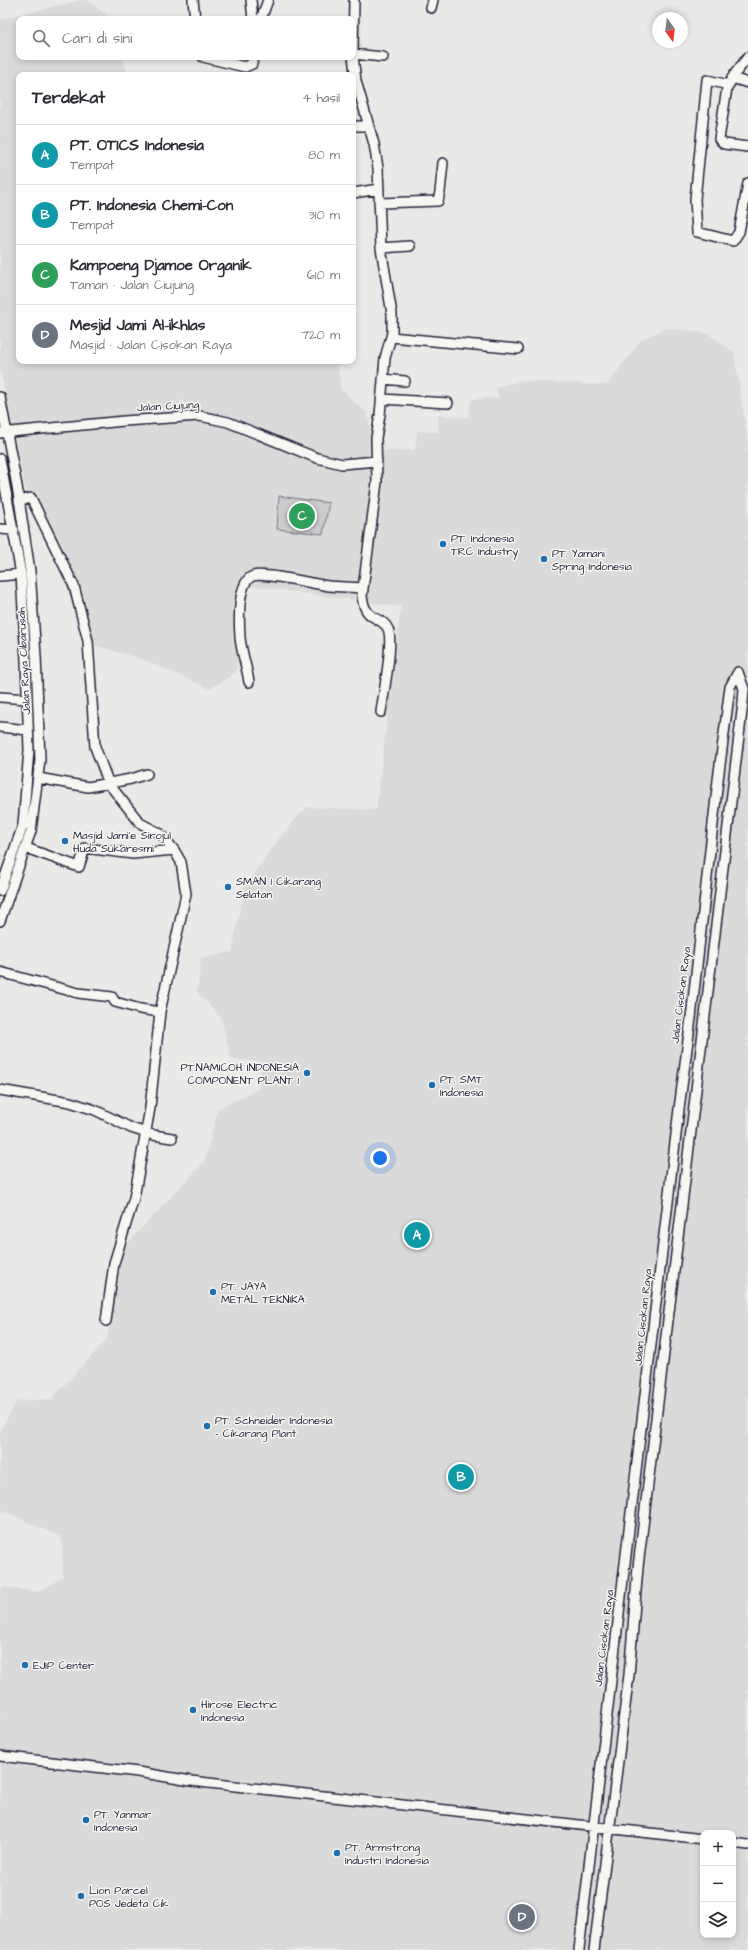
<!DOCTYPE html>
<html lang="id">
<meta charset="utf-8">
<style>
:root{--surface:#fff;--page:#f7f7f7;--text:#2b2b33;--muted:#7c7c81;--line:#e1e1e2;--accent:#1f6fb2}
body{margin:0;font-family:"Architects Daughter",sans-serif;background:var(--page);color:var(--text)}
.controls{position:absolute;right:12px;bottom:12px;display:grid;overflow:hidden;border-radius:8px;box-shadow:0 2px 6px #0003}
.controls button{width:36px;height:36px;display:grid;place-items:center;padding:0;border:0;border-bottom:1px solid var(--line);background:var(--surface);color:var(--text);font:20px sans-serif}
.compass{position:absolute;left:652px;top:12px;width:36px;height:36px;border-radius:50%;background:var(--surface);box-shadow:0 2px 6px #0003;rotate:166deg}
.you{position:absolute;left:380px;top:1158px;width:14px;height:14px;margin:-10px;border:3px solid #fff;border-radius:50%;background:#1a73e8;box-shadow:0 0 0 6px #1a73e833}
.badge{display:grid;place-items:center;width:26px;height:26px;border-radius:50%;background:var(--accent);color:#fff;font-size:13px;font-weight:700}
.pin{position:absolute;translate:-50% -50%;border:2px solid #fff;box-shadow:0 1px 4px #0006}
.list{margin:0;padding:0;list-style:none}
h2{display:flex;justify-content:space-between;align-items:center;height:52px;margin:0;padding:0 16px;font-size:17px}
h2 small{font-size:13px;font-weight:400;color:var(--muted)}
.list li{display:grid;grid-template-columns:26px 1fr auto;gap:12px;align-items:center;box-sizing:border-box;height:60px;padding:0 16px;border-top:1px solid var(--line)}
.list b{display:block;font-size:15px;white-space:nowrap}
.list p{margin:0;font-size:13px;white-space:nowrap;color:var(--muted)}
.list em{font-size:13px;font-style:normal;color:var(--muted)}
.icon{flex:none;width:22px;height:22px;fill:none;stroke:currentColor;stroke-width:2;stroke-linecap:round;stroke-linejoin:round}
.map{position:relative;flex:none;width:748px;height:1950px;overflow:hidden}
.search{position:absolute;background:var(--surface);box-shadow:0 2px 6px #0003;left:16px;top:16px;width:340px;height:44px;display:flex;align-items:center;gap:10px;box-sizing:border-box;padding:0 14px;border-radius:8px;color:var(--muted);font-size:15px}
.panel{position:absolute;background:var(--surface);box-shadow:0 2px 6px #0003;left:16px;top:72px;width:340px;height:292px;border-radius:8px}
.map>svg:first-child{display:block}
</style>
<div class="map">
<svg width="748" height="1950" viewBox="0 0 748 1950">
<rect width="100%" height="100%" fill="#e9e9e7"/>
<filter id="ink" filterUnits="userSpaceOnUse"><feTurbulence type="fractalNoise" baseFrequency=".025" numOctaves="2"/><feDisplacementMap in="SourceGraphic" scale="8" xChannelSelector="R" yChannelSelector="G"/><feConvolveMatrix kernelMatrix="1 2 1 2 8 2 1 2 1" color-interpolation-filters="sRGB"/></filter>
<g filter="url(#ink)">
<path fill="#dadada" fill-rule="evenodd" d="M82 0H87L112 19H19V57H123L128 75H19V361H337L341 389 367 413 375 451 415 450 417 431 438 432V415L468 418 472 399 498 398 497 387 520 381 607 385 641 340 666 328 707 333 734 352 748 443V1950H0V1593L2 1587 39 1592 63 1577 62 1538 0 1509V1431L17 1401 52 1399 107 1339 124 1247 205 1161 218 1109 258 1089 262 1062 231 1059 221 1017 197 992 201 958 232 952 244 887 280 837 307 807 376 810 401 607 245 585 236 672 210 689 142 659 89 644 74 586 25 486 0 369V19ZM703 1833H733V1935H703Z"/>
<path fill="#ccccce" stroke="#777784" d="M279 496 329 503 323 534 277 529Z"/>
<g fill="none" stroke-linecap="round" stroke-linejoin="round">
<defs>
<path id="minor" d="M193 0 195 19
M251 0 253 19
M431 8 433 0
M261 19 268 0
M353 52 354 0
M353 54 383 57
M353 56 356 81 374 144 378 168 381 248 392 314V333L385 358 380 415 376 438 377 482 362 596C365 623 382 615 388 629 394 642 383 696 381 712
M203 57 245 67 252 64 253 57
M748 57 734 75 727 88 719 139 724 144 748 147
M732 78 748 83
M729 85 707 80 695 199 697 232 733 241 739 232 748 183
M353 126H369
M353 193 379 189
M379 203 438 201 440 192 443 163
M381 248 410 246
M391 337 518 349
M383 379 405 381
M0 397 17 486 30 571 36 656 40 760 31 831 0 921
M382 399 448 403
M0 433 124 421 200 416 228 422 317 458 342 464 377 461
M0 459 21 574 26 661 29 750 23 825 0 891
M19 501 31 498 74 586 88 641 95 747 109 784 140 823 161 834 174 850 181 862 186 894 160 1012 150 1108 134 1198 114 1263 106 1321
M0 529 14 530
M0 576 21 574
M249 682C247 667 241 651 240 637 239 622 237 582 253 576 264 572 314 584 329 586 340 587 351 587 362 588
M0 697 27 699
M0 727 28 730
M38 778 88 787 131 779 147 774
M26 848 79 867 85 848 133 854 174 850
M0 972 78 993 112 997 115 1002 140 1009 160 1012
M0 1090 70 1102 95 1110 131 1128 153 1135 172 1138
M0 1756 138 1772 191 1781 703 1839
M733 1843 748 1845
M579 1950 679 1109 691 1018 718 780 730 687 738 672
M594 1950 629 1675 638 1567 743 703 744 689 738 672"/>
</defs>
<use href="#minor" stroke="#22223b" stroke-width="12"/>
<use href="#minor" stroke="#f6f6f2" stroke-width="9"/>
</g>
</g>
<g fill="#1f6fb2" stroke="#f6f6f2" stroke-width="1.5">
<circle cx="443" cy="544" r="4"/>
<circle cx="544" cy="559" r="4"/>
<circle cx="65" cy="841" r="4"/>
<circle cx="228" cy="887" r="4"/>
<circle cx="307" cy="1073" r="4"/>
<circle cx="432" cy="1085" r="4"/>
<circle cx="213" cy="1292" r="4"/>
<circle cx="207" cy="1426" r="4"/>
<circle cx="25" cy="1665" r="4"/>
<circle cx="193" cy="1710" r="4"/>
<circle cx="86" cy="1820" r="4"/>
<circle cx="337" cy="1853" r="4"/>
<circle cx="81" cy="1896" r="4"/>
</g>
<g text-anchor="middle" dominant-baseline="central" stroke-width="3" stroke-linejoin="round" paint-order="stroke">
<g font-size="11" fill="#22223b" stroke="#f6f6f2">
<text transform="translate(168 406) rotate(-3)">Jalan Ciujung</text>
<text transform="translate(24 661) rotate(-93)">Jalan Raya Cibarusah</text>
<text transform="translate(681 995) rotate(-83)">Jalan Cisokan Raya</text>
<text transform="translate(643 1317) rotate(-84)">Jalan Cisokan Raya</text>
<text transform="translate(604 1638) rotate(-83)">Jalan Cisokan Raya</text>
</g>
<g font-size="11" fill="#22223b" stroke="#f6f6f2" text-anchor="start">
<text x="451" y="538">PT. Indonesia<tspan x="451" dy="13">TRC Industry</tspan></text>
<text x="552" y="553">PT. Yamani<tspan x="552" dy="13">Spring Indonesia</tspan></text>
<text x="73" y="835">Masjid Jami'e Sirojul<tspan x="73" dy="13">Huda Sukaresmi</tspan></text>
<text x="236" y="881">SMAN 1 Cikarang<tspan x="236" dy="13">Selatan</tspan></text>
<text x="299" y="1067" text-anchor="end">PT.NAMICOH INDONESIA<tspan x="299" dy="13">COMPONENT PLANT 1</tspan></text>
<text x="440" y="1079">PT. SMT<tspan x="440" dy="13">Indonesia</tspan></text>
<text x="221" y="1286">PT. JAYA<tspan x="221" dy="13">METAL TEKNIKA</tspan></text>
<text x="215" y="1420">PT. Schneider Indonesia<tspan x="215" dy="13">- Cikarang Plant</tspan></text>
<text x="33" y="1665">EJIP Center</text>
<text x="201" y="1704">Hirose Electric<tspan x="201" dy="13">Indonesia</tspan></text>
<text x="94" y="1814">PT. Yanmar<tspan x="94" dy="13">Indonesia</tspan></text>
<text x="345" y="1847">PT. Armstrong<tspan x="345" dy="13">Industri Indonesia</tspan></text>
<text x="89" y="1890">Lion Parcel<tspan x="89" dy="13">POS Jedeta Cik</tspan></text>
</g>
</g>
</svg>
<div class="controls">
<button>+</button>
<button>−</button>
<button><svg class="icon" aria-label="layers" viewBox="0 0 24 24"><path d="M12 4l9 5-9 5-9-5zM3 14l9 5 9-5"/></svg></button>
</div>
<svg class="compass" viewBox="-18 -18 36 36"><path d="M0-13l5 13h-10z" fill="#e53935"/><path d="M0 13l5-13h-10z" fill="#7c7c81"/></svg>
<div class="you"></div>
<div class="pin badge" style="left:417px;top:1235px;background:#0f9aa8">A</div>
<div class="pin badge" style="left:461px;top:1477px;background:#0f9aa8">B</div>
<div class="pin badge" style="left:302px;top:516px;background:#2e9e5b">C</div>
<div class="pin badge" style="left:522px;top:1917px;background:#6b7280">D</div>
<div class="search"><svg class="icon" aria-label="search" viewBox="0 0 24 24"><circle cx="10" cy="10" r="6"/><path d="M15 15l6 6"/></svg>Cari di sini</div>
<section class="panel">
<h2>Terdekat<small>4 hasil</small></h2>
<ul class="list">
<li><span class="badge" style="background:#0f9aa8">A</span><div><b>PT. OTICS Indonesia</b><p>Tempat</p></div><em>80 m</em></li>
<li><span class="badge" style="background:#0f9aa8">B</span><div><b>PT. Indonesia Chemi-Con</b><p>Tempat</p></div><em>310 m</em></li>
<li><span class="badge" style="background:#2e9e5b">C</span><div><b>Kampoeng Djamoe Organik</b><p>Taman · Jalan Ciujung</p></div><em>610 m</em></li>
<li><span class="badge" style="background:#6b7280">D</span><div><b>Mesjid Jami Al-ikhlas</b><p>Masjid · Jalan Cisokan Raya</p></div><em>720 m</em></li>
</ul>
</section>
</div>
